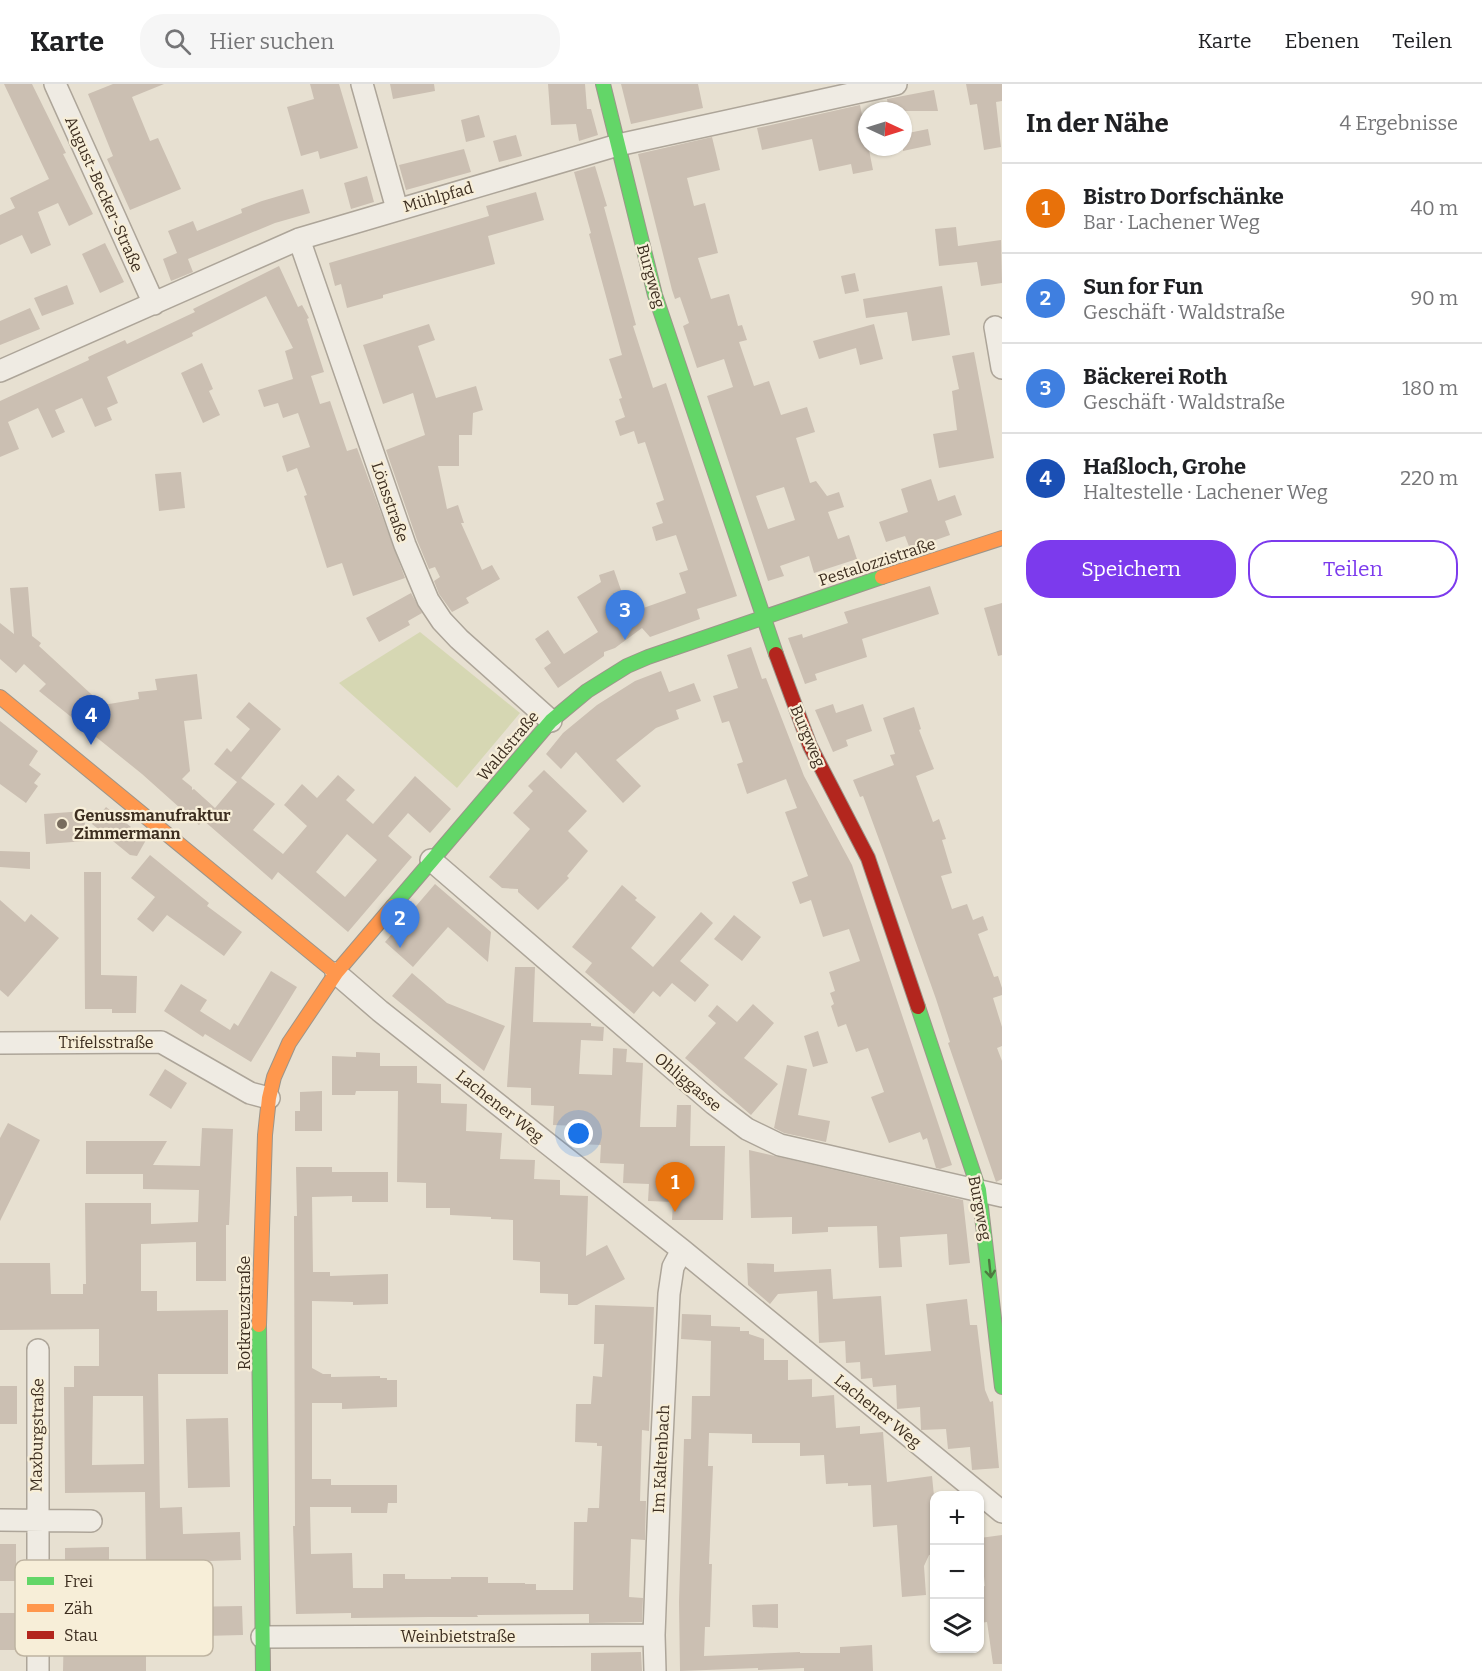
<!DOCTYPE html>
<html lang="de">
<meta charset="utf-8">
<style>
:root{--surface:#fff;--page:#f6f6f6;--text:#202124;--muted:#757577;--line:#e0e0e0;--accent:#7c3aed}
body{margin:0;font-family:Bitter,serif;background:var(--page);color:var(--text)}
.controls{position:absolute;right:18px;bottom:18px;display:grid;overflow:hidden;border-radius:12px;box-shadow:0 2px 4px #0004}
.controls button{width:54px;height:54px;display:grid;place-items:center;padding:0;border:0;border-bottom:2px solid var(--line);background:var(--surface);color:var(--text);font:30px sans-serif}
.compass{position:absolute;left:858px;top:18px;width:54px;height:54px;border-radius:50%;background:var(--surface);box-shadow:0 2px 4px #0004;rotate:94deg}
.you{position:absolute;left:579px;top:1050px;width:21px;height:21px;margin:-15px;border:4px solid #fff;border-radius:50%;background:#1a73e8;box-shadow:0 0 0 9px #1a73e833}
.badge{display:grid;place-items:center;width:39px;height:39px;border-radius:50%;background:var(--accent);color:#fff;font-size:20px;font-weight:700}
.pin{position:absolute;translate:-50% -50px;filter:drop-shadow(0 2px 3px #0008)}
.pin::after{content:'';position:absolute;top:32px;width:21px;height:18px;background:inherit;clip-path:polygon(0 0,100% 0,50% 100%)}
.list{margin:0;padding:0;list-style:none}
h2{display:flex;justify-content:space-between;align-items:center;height:78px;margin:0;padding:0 24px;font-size:26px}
h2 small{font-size:20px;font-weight:400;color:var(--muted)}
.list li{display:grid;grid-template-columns:39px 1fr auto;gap:18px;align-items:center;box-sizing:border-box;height:90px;padding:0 24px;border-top:2px solid var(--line)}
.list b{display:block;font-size:22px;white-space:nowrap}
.list p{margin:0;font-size:20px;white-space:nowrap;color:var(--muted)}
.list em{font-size:20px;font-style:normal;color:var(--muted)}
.actions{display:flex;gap:12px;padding:18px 24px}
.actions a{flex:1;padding:14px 0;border:2px solid var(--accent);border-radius:24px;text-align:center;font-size:21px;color:var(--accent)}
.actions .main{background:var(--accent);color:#fff}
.icon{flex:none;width:33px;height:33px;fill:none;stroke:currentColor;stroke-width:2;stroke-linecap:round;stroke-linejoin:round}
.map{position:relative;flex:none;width:1002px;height:1587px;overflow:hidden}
header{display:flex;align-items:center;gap:36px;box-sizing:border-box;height:84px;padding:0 30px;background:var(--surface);border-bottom:2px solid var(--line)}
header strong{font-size:28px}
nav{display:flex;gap:33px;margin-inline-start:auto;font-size:21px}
.search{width:420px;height:54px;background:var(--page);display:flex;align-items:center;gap:15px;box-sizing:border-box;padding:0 21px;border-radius:24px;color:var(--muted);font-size:22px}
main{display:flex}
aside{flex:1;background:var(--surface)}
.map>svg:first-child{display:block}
</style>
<header>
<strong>Karte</strong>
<div class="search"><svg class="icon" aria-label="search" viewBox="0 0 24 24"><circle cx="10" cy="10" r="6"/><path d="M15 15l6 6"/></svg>Hier suchen</div>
<nav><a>Karte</a><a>Ebenen</a><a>Teilen</a></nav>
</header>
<main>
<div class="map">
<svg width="1002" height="1587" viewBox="0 0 1002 1587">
<rect width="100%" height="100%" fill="#e7e0d1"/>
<path fill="#d6d7b3" d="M420 548 520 629 457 704 339 599Z"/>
<path fill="#cbbfb2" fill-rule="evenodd" d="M4 0H32L66 69 63 70 93 130 69 142 58 119 38 128 51 161 31 170 22 151 0 161V131L15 124 10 114 49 95Z
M113 0H164L132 13 150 57 158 54 181 105 130 126 107 75 113 72 88 10Z
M310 0H339L358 64 320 75 318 67 301 72 287 23 314 15Z
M390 0H434L435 7 393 15Z
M548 0H585L587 25H591L598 51 579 57 576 40 551 41Z
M621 0H698L703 24 631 40Z
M966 0H1002V17L996 18 1001 63 984 66 977 20 970 21Z
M934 6 938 27H889L887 15Z
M860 21 873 86 853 90 851 80 819 87 812 55 762 66 757 44Z
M479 31 485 53 466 58 461 36Z
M928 45 931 61 903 67V50Z
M516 51 522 72 499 78 493 57Z
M712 53 720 86 687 94 694 122 705 119 718 169 698 174 711 215 729 210 738 242 742 241 747 256 739 258 754 302 769 297 781 331 807 323 815 348 796 354 810 399 816 397 827 412 839 408 844 423 828 428 838 455 849 451 857 475 814 489 809 472 780 482 784 492 768 497 707 312 733 303 724 275 697 284 683 242 689 239 680 213 675 215 672 206 638 70ZM784 403 795 436 768 445 756 412Z
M464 65 471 88 406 106 399 81Z
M595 82 607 122 604 123 636 241 633 242 653 304 666 299 737 512 697 525 700 535 650 553 642 544 615 564 604 568V572L558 604 544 584 551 579 535 555 548 546 564 570 598 548 577 513 601 498 599 491 614 486 629 529 686 509 679 489 688 486 676 451 656 457 652 443 663 439 656 419 664 416 645 358 638 360 634 347 620 352 615 337 625 333 619 315 622 314 609 275 622 271 589 150 591 149 574 88Z
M367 92 374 118 351 125 344 99Z
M303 105 310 129 275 139 188 175 193 188 171 197 163 175 177 169 168 147 193 137 197 147 242 129 241 125 262 117Z
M536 108 544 136 488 152 495 180 383 211V214L347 224 341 200 335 202 329 179 489 132 486 122Z
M956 143 958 162 1001 156 1002 199 981 202 977 178 939 182 935 145Z
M105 159 124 198 100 209 82 170Z
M279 182 298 223 302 221 309 234 307 235 324 288 311 292 320 320 330 317 347 367 357 364 405 494 353 512 342 479 327 484 304 412 307 411 297 384 287 388 282 372 310 363 298 329 283 334 278 319 264 323 258 306 293 295 285 267 293 264 266 212 192 249 193 252 107 293 118 319 107 324 112 336 95 343 82 314 55 326 65 348 52 354 38 324 8 338 19 365 0 373V317L89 276 88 273 125 256 127 260 195 228 193 225Z
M855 189 859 207 845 210 841 192Z
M67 201 74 220 42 232 34 214Z
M942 202 950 251 912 257 907 228 866 234 863 215Z
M30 224 40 245 0 261V237Z
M429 240 435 256 418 262 436 314 476 302 483 326 473 329 472 351H459V382H438L447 425 458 421 464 439H461L482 486 492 481 500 495 466 514 469 519 452 528 439 510 434 497 440 493 435 483 429 485 417 456 386 366 425 351 413 309 383 320 363 261Z
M874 240 883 275 860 281 856 264 819 275 813 257Z
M974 268 994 374 939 384 933 350 957 346 952 307 959 305 952 272Z
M202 279 213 305 209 307 220 331 203 339 181 289Z
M181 388 185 424 159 427 155 390Z
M931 395 938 417 955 411 962 431 945 437 950 451 910 465 905 452 886 458 879 438 908 428 901 405Z
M930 502 939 530 862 555 867 573 815 590 817 596 805 600 788 554 802 550 803 554 848 539 844 528Z
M28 503 32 552 41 559 39 562 103 621 139 615 138 608 157 606 155 595 197 590 202 635 184 637 190 687 182 695 192 703V706L194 705 215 724 237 698 214 680 227 664 231 668 250 645 236 633 249 618 281 645 241 694 275 720 253 746 283 770 307 742 284 721 302 700 317 714 338 691 355 706 346 716 373 740 415 692 451 725 430 749 408 729 388 752 412 773 348 848 278 788 272 796 203 736 199 741 142 690 39 607 46 600 24 580 16 589 0 575V539L14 550 10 504ZM347 750 377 776 345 813 316 788Z
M411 509 422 529 408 537 410 541 379 558 366 534Z
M1002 519V571L998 572 984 524Z
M751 563 762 595 766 594 804 692 852 781 952 1081 940 1085 936 1084 927 1054 923 1056 920 1048 889 1059 871 1013 884 1008 868 964 856 968 846 940 838 943 831 922 834 920 830 909 835 907 829 888 860 877 849 845 823 853 811 816 800 820 792 798 808 792 785 728 797 724 786 695 747 710 737 680 743 678 729 637 722 639 713 612 738 604 727 571Z
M661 587 669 608 694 599 701 617 676 626 679 635 656 644 616 676 641 702 623 719 576 668 561 685 546 670 563 649 597 621 635 597Z
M833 620 836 629 863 620 872 647 846 656 848 662 833 668 815 626Z
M914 623 921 645 919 646 934 685 916 692 933 738 939 735 946 755 942 756 952 789 941 792 952 825 967 820 973 836 983 832 988 846 978 850 994 893 998 892 1002 904V911L993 914 1002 943V962L997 964 1002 977V1095L996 1098 948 959 950 958 936 915 884 769 863 712 860 713 853 696 894 681 890 671 895 670 883 634Z
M0 637 38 667 29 681 41 690 34 699 38 702 26 719 0 700Z
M544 686 587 727 568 747 588 767 567 792 569 794 538 826 518 808V805L502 804 489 793 530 745 513 729 533 707 528 702Z
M106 723 131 743 128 746 146 756 137 772 130 771 92 740Z
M84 727 86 757 46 760 44 730Z
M0 767 30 768V785L0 783Z
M150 771 209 819 207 822 242 848 224 872 167 831 153 848 137 835 155 813 131 794Z
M84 788H101V891L137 892 136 929H112V925H85Z
M435 800 491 848 488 878 448 843 413 883 385 858Z
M622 801 637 814 635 816 656 833 631 864 653 883 701 828 713 839 680 877 709 901 695 918 672 899 660 913 653 907 634 930 585 888 592 879 572 863Z
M0 816 25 838 31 830 59 854 8 913 0 906Z
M734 831 761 853 742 877 714 855Z
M515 883H535L533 938 591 939V942L604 943 603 957 581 956 579 990 612 991 613 964 627 965 626 978 643 979 640 1043H676L677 1021H691L690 1062H725L723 1136H672L673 1118 648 1117 649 1100 623 1099 624 1080 600 1079 601 1061 577 1060 578 1042 553 1041 554 1022 531 1021V1004L507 1003Z
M271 887 297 903 251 978 205 950 203 953 164 927 181 900 207 916 200 927 230 946 234 939 238 942Z
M412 889 447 919 505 942 484 987 392 912Z
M753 920 774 939 744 974 778 1000 751 1031 685 974 716 939 708 932 717 921 737 938Z
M818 947 828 979 813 983 804 952Z
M356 968 380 969V982H417V999L441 1000V1019L467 1020 466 1047 502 1049 500 1075 535 1076 534 1095 560 1096V1111L588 1112 586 1172 607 1161 625 1195 577 1221H568V1210L540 1209V1178L513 1176V1136L491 1135V1133L450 1131V1124H426V1099L397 1098 398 1007H356L355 1011H332V972L356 973Z
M787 981 807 985 798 1031 830 1037 826 1058 784 1049 774 1044Z
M165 985 187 999 171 1025 149 1011Z
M322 1007V1047H295V1027H300V1008Z
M8 1039 40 1056 0 1137V1054Z
M202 1044 233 1045 229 1141H226V1197H196V1158L141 1160V1207H157V1227L228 1226V1290H158L160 1424 182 1423 183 1450 240 1448 241 1476 146 1479 145 1408 65 1409 64 1303H74V1282H99V1245L0 1246V1179H50L51 1210H83V1200H86L85 1119H151V1140L198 1138 199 1106 143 1105V1090H86V1057H167L153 1081 200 1082ZM93 1312H143L144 1380 92 1381Z
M749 1066 963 1116 970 1179 949 1181 947 1150 900 1153 902 1183 879 1184 877 1142 828 1143V1148L792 1150V1133L751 1134Z
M296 1083H332V1088H388V1118H352V1112L312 1113 313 1188H330V1192L388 1190V1220L353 1221V1218L312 1217V1284L323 1290H331V1293L380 1292V1294H387V1296H397V1323L342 1325V1319H312V1395H331V1401H397V1419H388L387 1429H351V1423H310L311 1470 352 1469 353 1504H383V1490H405V1495H451V1493H488V1499H525V1500H536V1506H573L574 1438H587L588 1424H599L602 1362H597V1359L575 1358 576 1320H591L593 1292 602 1293 604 1260H594L595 1221 654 1223 649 1347 642 1346 640 1417H646L645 1456 631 1455 629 1513 643 1514 642 1538 589 1539V1530L477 1531 478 1533H428L351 1534V1529L296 1530 293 1442H295L294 1132H297Z
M747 1179 774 1180V1188L831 1185 833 1215 881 1212 885 1271 931 1267 926 1220 967 1215 970 1241H977L985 1306 990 1318 993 1317 999 1384 972 1386 970 1363 948 1365 946 1345 921 1346 920 1323 897 1325 896 1301 873 1303 872 1294 861 1295 860 1278 846 1279 845 1257 819 1259 817 1207 778 1210 770 1220 748 1201Z
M682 1230 711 1231V1242L740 1243V1247H749V1250L764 1255V1276H788V1296L812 1295V1313L834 1311 836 1344 860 1342V1350L883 1348 887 1398 932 1392 934 1412V1470L929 1471 924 1482 926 1511 902 1513 897 1441 873 1443 871 1401 848 1402V1399L826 1400 824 1371 800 1372V1359H752V1350L709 1349 708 1382H713L709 1480H712L710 1543H705L704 1572 800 1568V1569H840V1563L872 1561 873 1587H804V1584L758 1586V1584L680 1587 679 1518 684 1355H691L692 1312H710L711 1257 681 1255Z
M0 1302H17V1340H0Z
M228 1334 230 1403 188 1404 186 1335Z
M1002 1451V1580H993L987 1538 980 1539V1503L985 1502 980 1454Z
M0 1460H16V1497H0Z
M109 1463V1498H93V1542H146V1530H183V1523L242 1522 243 1551 162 1553V1571H146V1587H63L64 1542H62V1515H65V1464Z
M778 1520V1544L753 1543 752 1521Z
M0 1529H16V1566H0Z
M641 1568 642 1587H591V1569Z"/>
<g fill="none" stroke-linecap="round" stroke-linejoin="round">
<defs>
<path id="street" d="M55 0 154 220
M362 0 397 125
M299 155 405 461 428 516 442 537 459 555 551 637
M995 243 1002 284
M0 287 299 155 618 61 896 0
M431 776 714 1020 747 1045 780 1061 1002 1112
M336 889 380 927 682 1166 1002 1428
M0 959 161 958 250 1009 269 1014
M0 1436 91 1437
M262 1553 654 1551
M38 1587V1266
M655 1587 654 1551 659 1416 669 1210 673 1183 682 1166"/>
<path id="fast" d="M603 0 655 211 776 570
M393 822 551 637 587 607 627 582 648 573 882 493
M918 923 979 1106 1002 1303
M259 1241 263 1587"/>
<path id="slow" d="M882 493 1002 454
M0 613 336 889
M259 1241 265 1051 269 1014 274 993 289 959 336 889 393 822"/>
<path id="jam" d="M776 570 810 662 868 774 918 923"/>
</defs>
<use href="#street" stroke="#ada599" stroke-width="24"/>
<use href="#fast" stroke="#9c958a" stroke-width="16"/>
<use href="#slow" stroke="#9c958a" stroke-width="16"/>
<use href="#jam" stroke="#9c958a" stroke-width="16"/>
<use href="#street" stroke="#efebe3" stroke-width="21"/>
<use href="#fast" stroke="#63d668" stroke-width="14"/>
<use href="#slow" stroke="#ff974d" stroke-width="14"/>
<use href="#jam" stroke="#b3261e" stroke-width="14"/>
</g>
<defs><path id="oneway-shaft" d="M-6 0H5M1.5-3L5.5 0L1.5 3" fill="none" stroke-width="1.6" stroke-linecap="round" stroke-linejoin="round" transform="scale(1.5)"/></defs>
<use stroke="#4e7a40" href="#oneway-shaft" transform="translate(990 1185) rotate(84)"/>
<circle fill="#786c5e" stroke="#f7eed8" stroke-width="2" cx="62" cy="740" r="6"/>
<g text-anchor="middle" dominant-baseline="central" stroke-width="4.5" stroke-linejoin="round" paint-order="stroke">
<g font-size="16" fill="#3d2e20" stroke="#f7eed8">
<text transform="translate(104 110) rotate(66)">August-Becker-Straße</text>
<text transform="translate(438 113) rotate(-16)">Mühlpfad</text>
<text transform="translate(651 192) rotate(74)">Burgweg</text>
<text transform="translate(390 418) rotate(71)">Lönsstraße</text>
<text transform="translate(877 478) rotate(-18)">Pestalozzistraße</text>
<text transform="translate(808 652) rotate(67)">Burgweg</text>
<text transform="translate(508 662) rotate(-50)">Waldstraße</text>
<text x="106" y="958">Trifelsstraße</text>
<text transform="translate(688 998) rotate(40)">Ohliggasse</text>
<text transform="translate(500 1022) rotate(38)">Lachener Weg</text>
<text transform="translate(980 1124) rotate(79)">Burgweg</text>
<text transform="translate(244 1229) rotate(-90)">Rotkreuzstraße</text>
<text transform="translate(878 1327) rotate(39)">Lachener Weg</text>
<text transform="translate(37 1351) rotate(-89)">Maxburgstraße</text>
<text transform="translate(661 1375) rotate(-87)">Im Kaltenbach</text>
<text x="458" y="1552">Weinbietstraße</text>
</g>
<g font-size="16" font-weight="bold" fill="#3d2e20" stroke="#f7eed8" text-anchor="start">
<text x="74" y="731">Genussmanufraktur<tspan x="74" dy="18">Zimmermann</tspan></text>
</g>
</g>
<rect x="15" y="1476" width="198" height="96" rx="9" fill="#f7eed8" stroke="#bfb4a1" stroke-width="1.5"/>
<rect x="27" y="1493" width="27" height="8" fill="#63d668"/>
<rect x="27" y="1520" width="27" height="8" fill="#ff974d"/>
<rect x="27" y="1547" width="27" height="8" fill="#b3261e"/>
<g font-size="16" fill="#3d2e20">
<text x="64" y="1503">Frei</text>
<text x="64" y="1530">Zäh</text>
<text x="64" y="1557">Stau</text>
</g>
</svg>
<div class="controls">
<button>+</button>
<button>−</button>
<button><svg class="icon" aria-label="layers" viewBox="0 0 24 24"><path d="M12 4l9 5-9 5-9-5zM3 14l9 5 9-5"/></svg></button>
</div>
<svg class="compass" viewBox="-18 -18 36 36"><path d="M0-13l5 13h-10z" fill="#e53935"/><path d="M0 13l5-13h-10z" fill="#757577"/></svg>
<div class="you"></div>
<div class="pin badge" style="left:675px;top:1128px;background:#e8710a">1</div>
<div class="pin badge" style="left:400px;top:864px;background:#3f7fe0">2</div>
<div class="pin badge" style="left:625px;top:556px;background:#3f7fe0">3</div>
<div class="pin badge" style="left:91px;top:661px;background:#1a4fb4">4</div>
</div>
<aside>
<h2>In der Nähe<small>4 Ergebnisse</small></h2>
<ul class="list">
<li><span class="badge" style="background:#e8710a">1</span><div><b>Bistro Dorfschänke</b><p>Bar · Lachener Weg</p></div><em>40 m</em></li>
<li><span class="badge" style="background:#3f7fe0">2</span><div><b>Sun for Fun</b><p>Geschäft · Waldstraße</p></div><em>90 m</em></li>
<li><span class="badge" style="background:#3f7fe0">3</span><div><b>Bäckerei Roth</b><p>Geschäft · Waldstraße</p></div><em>180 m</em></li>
<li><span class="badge" style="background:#1a4fb4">4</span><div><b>Haßloch, Grohe</b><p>Haltestelle · Lachener Weg</p></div><em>220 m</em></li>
</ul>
<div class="actions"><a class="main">Speichern</a><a>Teilen</a></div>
</aside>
</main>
